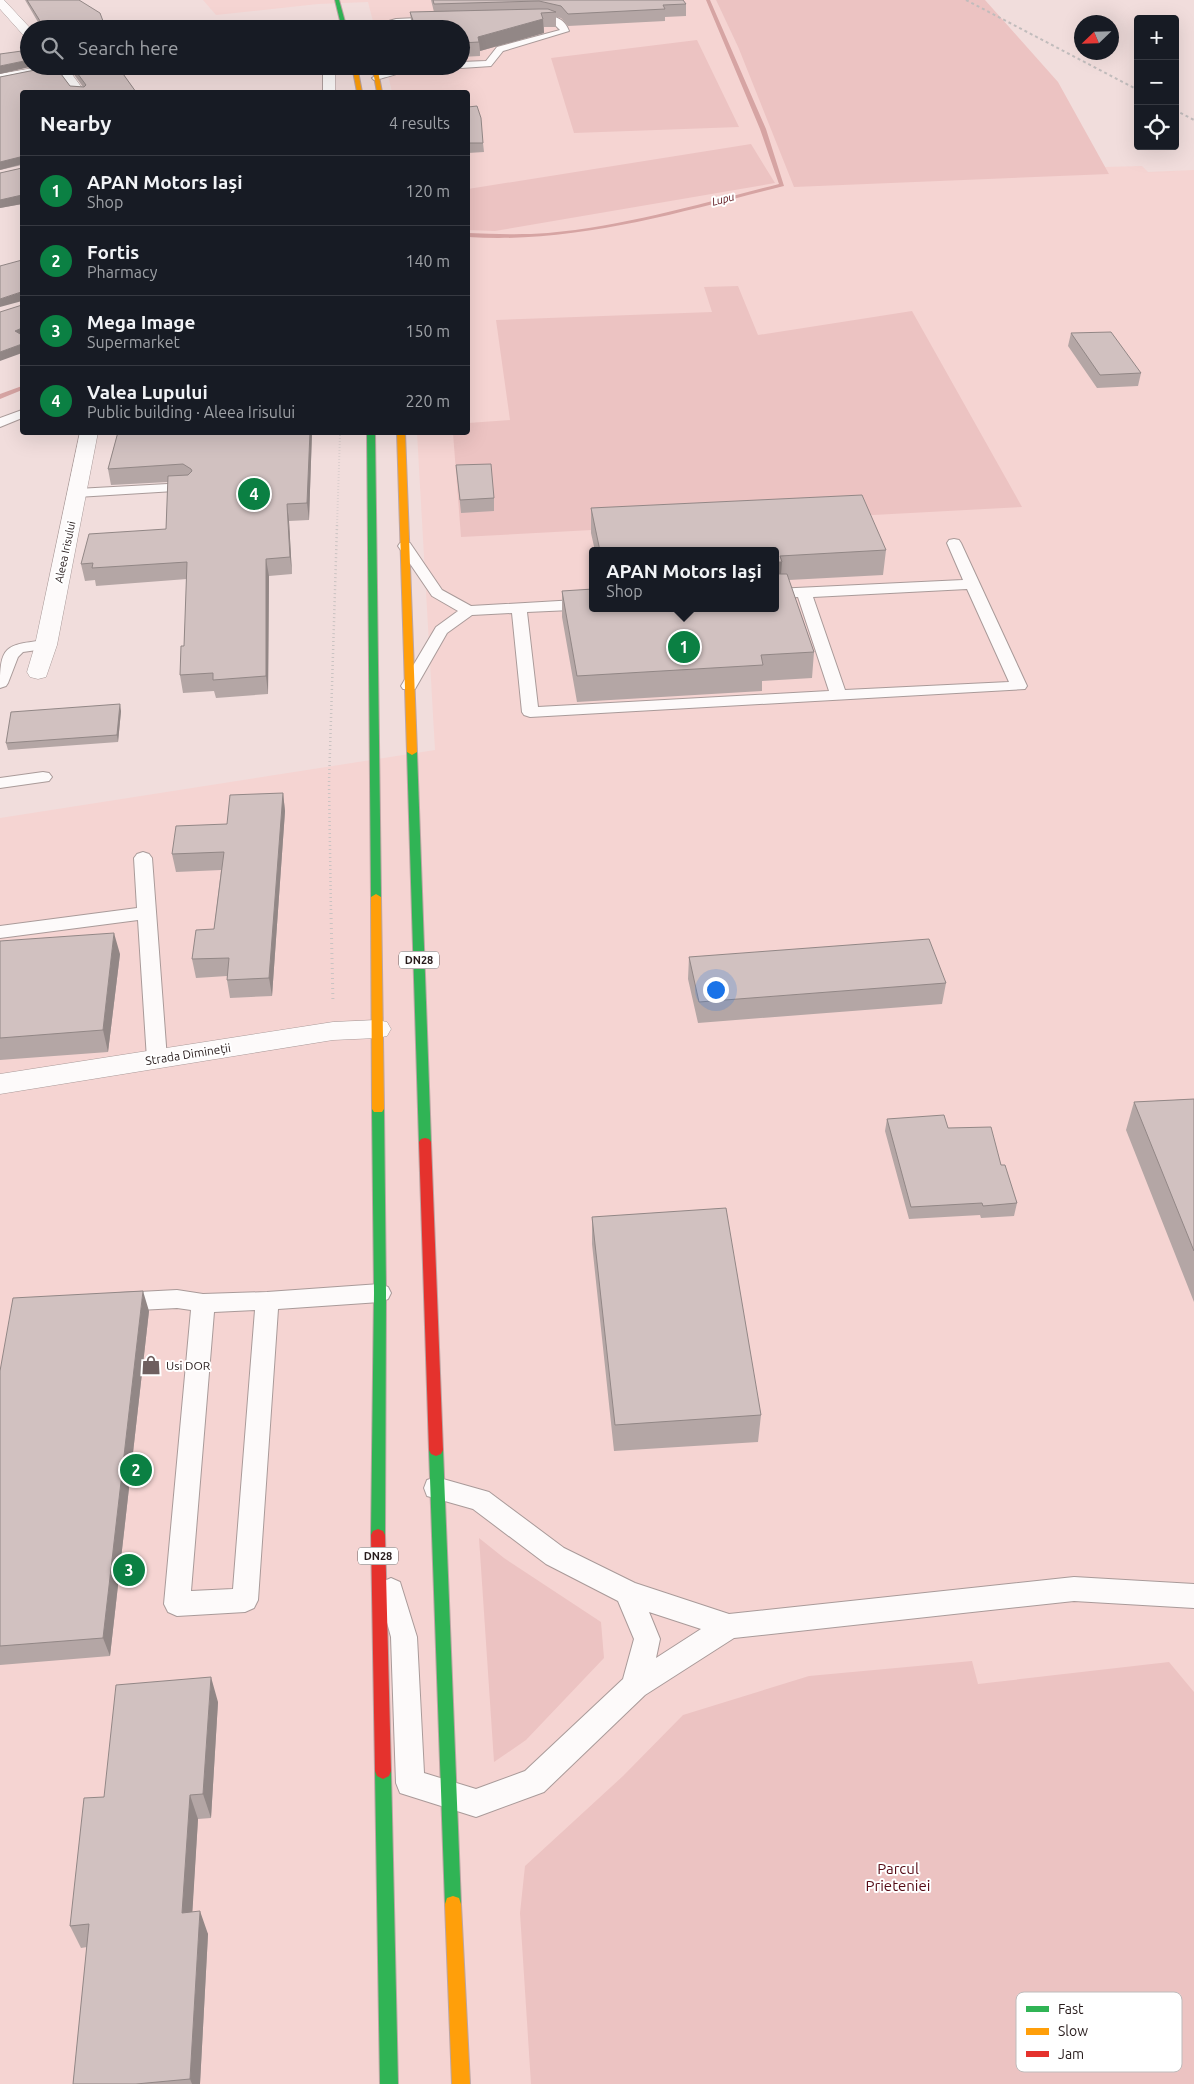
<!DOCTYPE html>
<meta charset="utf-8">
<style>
:root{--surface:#171b24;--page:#20242c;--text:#f1f3f6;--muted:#9ea1a6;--line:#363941;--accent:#0b8043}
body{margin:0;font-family:Ubuntu,sans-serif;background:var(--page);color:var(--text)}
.controls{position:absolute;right:15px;top:15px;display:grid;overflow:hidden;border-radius:5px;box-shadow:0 5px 20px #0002}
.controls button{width:45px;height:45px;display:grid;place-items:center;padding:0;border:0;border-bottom:1px solid var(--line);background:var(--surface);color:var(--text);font:25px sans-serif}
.compass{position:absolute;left:1074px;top:15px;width:45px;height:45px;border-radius:50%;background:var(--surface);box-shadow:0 5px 20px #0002;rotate:247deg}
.you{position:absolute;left:715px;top:989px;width:18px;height:18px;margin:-12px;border:4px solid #fff;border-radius:50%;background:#1a73e8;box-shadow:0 0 0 8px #1a73e833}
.badge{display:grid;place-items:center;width:32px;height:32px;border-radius:50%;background:var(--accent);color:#fff;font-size:16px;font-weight:700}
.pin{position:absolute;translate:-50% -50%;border:2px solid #fff;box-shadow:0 1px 5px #0006}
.popup{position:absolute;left:589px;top:547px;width:190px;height:65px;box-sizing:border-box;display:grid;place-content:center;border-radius:5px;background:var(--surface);filter:drop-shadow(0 1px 4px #0005);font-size:16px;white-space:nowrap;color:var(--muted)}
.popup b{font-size:19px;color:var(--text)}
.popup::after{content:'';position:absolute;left:50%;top:100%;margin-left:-10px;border:10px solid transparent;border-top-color:var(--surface)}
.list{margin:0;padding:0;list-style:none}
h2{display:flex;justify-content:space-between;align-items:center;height:65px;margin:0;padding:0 20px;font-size:21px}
h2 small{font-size:16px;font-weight:400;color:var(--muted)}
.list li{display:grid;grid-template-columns:32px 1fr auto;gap:15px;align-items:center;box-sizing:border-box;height:70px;padding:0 20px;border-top:1px solid var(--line)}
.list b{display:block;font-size:19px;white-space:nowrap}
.list p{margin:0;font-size:16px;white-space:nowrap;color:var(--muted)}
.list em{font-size:16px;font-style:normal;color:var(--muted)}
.icon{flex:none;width:28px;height:28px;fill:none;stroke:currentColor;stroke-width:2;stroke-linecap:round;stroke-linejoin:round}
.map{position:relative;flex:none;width:1194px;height:2084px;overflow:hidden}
.search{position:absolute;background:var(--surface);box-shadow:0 5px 20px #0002;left:20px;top:20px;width:450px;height:55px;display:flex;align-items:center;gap:12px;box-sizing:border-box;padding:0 18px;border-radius:28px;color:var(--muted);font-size:19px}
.panel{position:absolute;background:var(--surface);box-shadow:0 5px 20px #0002;left:20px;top:90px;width:450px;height:345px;border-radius:5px}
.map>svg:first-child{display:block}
</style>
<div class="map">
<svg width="1194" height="2084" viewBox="0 0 1194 2084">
<rect width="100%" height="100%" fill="#f1dddc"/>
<path fill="#f5d4d2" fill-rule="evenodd" d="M203 0H716L739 49 1109 174 1104 167 1142 166 1148 172 1194 170V2084H0V818L435 750 417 433 468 432V92H392L386 66H461V29H375L368 2 318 4 216 15ZM593 551H775V608H593Z"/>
<path fill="#ecc3c2" d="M716 0H985L1058 82 1109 174 794 187 739 49Z
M697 40 739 127 574 133 551 58Z
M751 144 775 183 495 231 468 230V189Z
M738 286 758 335 912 311 1022 507 461 537 453 433 468 432V423L510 420 496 320 712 312 704 287Z
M479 1538 504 1558 601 1622 604 1658 526 1740 494 1762Z
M972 1661 978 1684 1169 1662 1194 1692V2084H531L520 1913 525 1866 623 1776 683 1715 809 1676Z"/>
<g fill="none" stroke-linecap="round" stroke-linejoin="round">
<path fill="#d6a4a3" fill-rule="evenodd" d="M706 0H710L766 129 784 186C680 212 576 244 468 237V233C495 234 521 235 548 233 626 226 703 203 779 184L760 129Z
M22 386V390L0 399V394Z"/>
<defs>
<path id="lane" d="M539 15C552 15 564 17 569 31L503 51 491 66 461 68 457 66H461V62L486 61 497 47 560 30 552 22 528 21 524 18 528 15Z
M439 17 443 20 442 22 360 29 396 19Z
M402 66 415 67C411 70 378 80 374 80L372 78 383 71Z
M22 410V418L0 427V418Z
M186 483 193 487 191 490 77 497 70 493 77 489Z
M954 539 959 540 961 543 1027 686 1025 689 530 717 524 715 522 712 512 613 472 615 447 633 415 689H403L401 686 436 627 458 611 432 596 398 546 400 543H410L442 590 471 606 593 599V609L527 612 538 707 829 691 798 597 775 598V589L963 580 947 543 949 540ZM967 589 1009 682 845 690 813 597Z
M46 640 51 642 54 645 51 648 23 652 18 657 8 683 6 686 0 688C0 645 5 645 46 640Z
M43 772 49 773 52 777 49 781 0 788V778Z
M143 852 149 854 152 858 167 1059 164 1064 157 1066 150 1064 147 1059 138 920 0 938V926L137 908 134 858 137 854Z
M380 1284 388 1287 391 1293 388 1299 380 1302 278 1309 258 1600 254 1608 245 1612 177 1616 168 1612 164 1604 191 1310 177 1308 120 1311 112 1308 109 1302 112 1296 120 1293 177 1290 203 1294 267 1292ZM255 1310 233 1589 191 1591 214 1312Z
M436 1477 489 1492 564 1548 635 1583 729 1614 1074 1577 1194 1584V1608L1074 1601 734 1638 645 1695 544 1792 476 1817 400 1793 396 1783 391 1637 378 1590 382 1582 391 1578 400 1582 417 1637 424 1773 476 1789 525 1771 623 1679 634 1639 618 1601 546 1564 473 1509 427 1496 424 1488 427 1480ZM649 1612 701 1629 656 1658 660 1639Z"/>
<path id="street" d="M0 0H4L31 29H29V38L25 37 0 9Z
M44 66H66L85 92H73L57 71 0 82V74Z
M323 66H335V92H323Z
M80 432H98L57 645 46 677 38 679 30 677 27 672 35 645Z
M377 1020 387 1022 391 1029 387 1036 377 1038 333 1040 0 1094V1074L333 1022Z"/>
<path id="fast" d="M335 0H339L347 29H342Z
M367 432H375L381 897 376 900 371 897Z
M412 749 417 752 431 1142 429 1145H421L419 1142 407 752Z
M378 1105 382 1106 384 1109 386 1293 385 1535 383 1539 378 1541 373 1539 371 1535 374 1293 372 1109 374 1106Z
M436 1444 441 1446 443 1450 461 1904 459 1910 453 1912 447 1910 445 1904 429 1450 431 1446Z
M383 1763 389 1766 391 1771 398 2084H380L375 1771 377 1766Z"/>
<path id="slow" d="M352 66H357L362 92H357Z
M372 66H377L382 92H377Z
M397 432H405L417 752 412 755 407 752Z
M376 894 381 897 384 1109 382 1112H374L372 1109 371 897Z
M453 1896 459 1898 461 1904 470 2084H452L445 1904 447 1898Z"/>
<path id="jam" d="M425 1138 429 1139 431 1142 443 1450 441 1454 436 1456 431 1454 429 1450 419 1142 421 1139Z
M378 1529 383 1531 385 1535 391 1771 389 1776 383 1779 377 1776 375 1771 371 1535 373 1531Z"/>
</defs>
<use href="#lane" stroke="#a99a99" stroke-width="2"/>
<use href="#street" stroke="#a99a99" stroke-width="1"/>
<use href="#fast" stroke="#bca5a4" stroke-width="2"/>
<use href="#slow" stroke="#bca5a4" stroke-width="2"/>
<use href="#jam" stroke="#bca5a4" stroke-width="2"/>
<path stroke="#cac3c2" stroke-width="2" stroke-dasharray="0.5 2.5" stroke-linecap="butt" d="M337 526 340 435"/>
<path stroke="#cac3c2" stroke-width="2.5" stroke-dasharray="1 3" stroke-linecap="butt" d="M331 914 329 783 337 525"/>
<path stroke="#cac3c2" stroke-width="3" stroke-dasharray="1 4" stroke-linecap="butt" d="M331 913 333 1003"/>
<use href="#lane" fill="#fdfafa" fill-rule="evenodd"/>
<use href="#street" fill="#fdfafa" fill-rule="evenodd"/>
<use href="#fast" fill="#30b455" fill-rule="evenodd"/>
<use href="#slow" fill="#ff9f0a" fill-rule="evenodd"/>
<use href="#jam" fill="#e5322d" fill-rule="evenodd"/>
<path stroke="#c1bcbc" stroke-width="2" stroke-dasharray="3 3" stroke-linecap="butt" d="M966 0 1138 90
M1175 110 1194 120"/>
</g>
<path fill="#b4a6a5" d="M25 0H79L106 29H42Z
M431 0H683L686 4V16L665 17V21L568 26 561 18 556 17V27H544V33L480 51V56L461 57V29H412L410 12H434Z
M55 66 70 86 83 87 68 66H119L121 71 136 92H22V204L0 208V173L22 168V165L0 170V77Z
M468 107 483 143 484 152 468 153Z
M1071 333 1141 373 1138 386 1097 388 1068 346Z
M118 432H312L309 520 289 521 292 574 269 576 268 694 216 698 214 691 183 693 180 675 184 646 187 579 96 586 95 580 85 581 81 564 166 529 168 482 111 485 108 469Z
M456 465 494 498V511L461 513Z
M591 508 886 550 883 575 789 580 814 652 812 678 762 681V691L577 702 562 617V591L593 608 775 551H595L591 533Z
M121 711 118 742 8 750 6 743Z
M283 793 285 811 272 996 230 998 227 980V976L196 978 192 959 214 929 221 870 176 872 172 854Z
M0 941 120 954 108 1052 0 1060Z
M689 957 946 983 942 1004 698 1023 688 979Z
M1194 1099V1302L1126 1130 1134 1102Z
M887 1119 948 1128 1001 1165 1017 1203 1014 1216 981 1218 980 1215 909 1219 885 1131Z
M592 1217 761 1415 758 1442 614 1451 592 1244Z
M149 1311 110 1656 0 1665V1371Z
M218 1702 211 1818 198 1819 192 1912 208 1934 200 2084H73L87 1947 81 1948 70 1926 104 1797Z"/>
<path fill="#928786" d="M543 19 544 33 480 51 479 42 478 37Z
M29 60V66H34L0 74V66Z
M20 157 22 164 0 170V162Z
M22 195V204L0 208V200Z
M21 292 22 301 0 307V299Z
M22 328V338L15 331Z
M22 344V353L0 361V352Z
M310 432H312L309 520 307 503Z
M287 504 289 521 292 574 290 557Z
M266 559 269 576 268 694 266 676Z
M776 562H782L780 587 775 588Z
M120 704 121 711 118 742 117 735Z
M283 793 285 811 272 996 269 978Z
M114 933 120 954 108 1052 103 1030Z
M143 1291 149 1311 110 1656 103 1638Z
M211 1677 218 1702 211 1818 203 1794Z
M190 1795 198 1819 191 1935 182 1913Z
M200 1911 208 1934 200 2084H192L190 2079Z"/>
<path fill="#d1c1c0" stroke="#928786" d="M27 0H79L100 13 106 29H45Z
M433 0H683L686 4 663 5 665 9 568 14 561 6 539 1 434 4Z
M539 9H548L556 12 541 13 543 19 478 37 479 42 461 43V29H416L410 12Z
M29 50V60L0 66V54Z
M55 66 70 86 84 87 86 85 72 66H119L121 71 136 92H22V195L0 200V173L22 168V158L20 157 0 162V77Z
M477 106 481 118 483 143H468V107Z
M22 260V328L15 331 22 335V344L0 352V312L22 305 21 292 0 299V266Z
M1111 332 1141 373 1100 375 1071 333Z
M118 432H310L307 503 287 504 290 557 266 559V676L213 680V673L180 675 181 646H184L187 562 92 568 93 563 81 564 89 534 166 529 168 476 188 475 192 471 191 469 183 464 108 469Z
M491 464 494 498 460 500 456 465Z
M862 495 886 550 780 556 782 562H776L775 568V551H600L591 508Z
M775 573 777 574H787L814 652 761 655 763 665 577 676 562 591 593 589V608H775Z
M120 704 117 735 6 743 11 712Z
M283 793 269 978 227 980 229 958 192 959 196 930 214 929 224 852 172 854 176 826 227 824 230 795Z
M114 933 103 1030 0 1038V941Z
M929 939 946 983 699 1002 689 957Z
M1194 1099V1251L1134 1102Z
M944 1115 948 1128 991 1127 1001 1165H1005L1017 1203 983 1206 982 1203 911 1207 887 1119Z
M726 1208 761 1415 615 1425 592 1217Z
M143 1291 103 1638 0 1646V1371L13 1298Z
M211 1677 203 1794 190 1795 182 1913 200 1911 190 2079 136 2084H73L89 1924 70 1926 84 1798 104 1797 116 1685Z"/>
<defs>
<symbol id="shop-bare" viewBox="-9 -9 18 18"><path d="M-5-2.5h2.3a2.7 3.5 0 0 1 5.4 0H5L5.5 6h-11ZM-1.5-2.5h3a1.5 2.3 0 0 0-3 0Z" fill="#6e5f5f" stroke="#fff" stroke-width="2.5" paint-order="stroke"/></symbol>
</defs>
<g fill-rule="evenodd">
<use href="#shop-bare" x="137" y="1351" width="28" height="28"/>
</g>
<g text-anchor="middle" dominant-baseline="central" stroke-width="4" stroke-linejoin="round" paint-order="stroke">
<g font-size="11" font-style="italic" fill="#5a1018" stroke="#fff">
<text transform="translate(723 199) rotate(-14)">Lupu</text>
</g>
<g font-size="11" fill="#271b1b" stroke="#fff">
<text transform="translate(65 552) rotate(-78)">Aleea Irisului</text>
</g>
<g fill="#fff" stroke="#685f5f" stroke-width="1">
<rect x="399" y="951.5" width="40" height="17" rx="4"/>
<rect x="358" y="1547.5" width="40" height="17" rx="4"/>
</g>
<g font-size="11" font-weight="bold" fill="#271b1b">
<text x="419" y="960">DN28</text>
<text x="378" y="1556">DN28</text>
</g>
<g font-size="12" fill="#271b1b" stroke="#fff">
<text transform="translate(188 1054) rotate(-9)">Strada Dimineții</text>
</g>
<g font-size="12" fill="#271b1b" stroke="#fff" text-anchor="start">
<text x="166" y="1365">Usi DOR</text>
</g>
<g font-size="15" fill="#550a14" stroke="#fff">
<text x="898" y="1868">Parcul<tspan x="898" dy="17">Prieteniei</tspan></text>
</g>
</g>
<rect x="1016" y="1992" width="166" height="80" rx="8" fill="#fff" stroke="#bebbbb" stroke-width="1"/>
<rect x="1026" y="2006" width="23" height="6" fill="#30b455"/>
<rect x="1026" y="2028" width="23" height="7" fill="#ff9f0a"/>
<rect x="1026" y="2051" width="23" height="6" fill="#e5322d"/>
<g font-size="14" fill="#271b1b">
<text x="1058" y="2014">Fast</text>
<text x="1058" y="2036">Slow</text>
<text x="1058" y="2059">Jam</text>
</g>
</svg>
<div class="controls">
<button>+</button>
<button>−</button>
<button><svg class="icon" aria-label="locate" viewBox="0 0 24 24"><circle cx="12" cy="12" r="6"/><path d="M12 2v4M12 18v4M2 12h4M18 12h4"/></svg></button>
</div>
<svg class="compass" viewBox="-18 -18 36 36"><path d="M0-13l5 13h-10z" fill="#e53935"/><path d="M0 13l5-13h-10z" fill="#9ea1a6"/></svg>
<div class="you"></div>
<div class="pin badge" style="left:684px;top:647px">1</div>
<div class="popup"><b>APAN Motors Iași</b>Shop</div>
<div class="pin badge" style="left:136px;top:1470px">2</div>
<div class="pin badge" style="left:129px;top:1570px">3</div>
<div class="pin badge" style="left:254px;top:494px">4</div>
<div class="search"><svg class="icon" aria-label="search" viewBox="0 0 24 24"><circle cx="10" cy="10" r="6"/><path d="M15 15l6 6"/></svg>Search here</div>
<section class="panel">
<h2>Nearby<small>4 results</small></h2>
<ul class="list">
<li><span class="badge">1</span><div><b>APAN Motors Iași</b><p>Shop</p></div><em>120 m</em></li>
<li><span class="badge">2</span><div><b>Fortis</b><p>Pharmacy</p></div><em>140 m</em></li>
<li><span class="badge">3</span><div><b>Mega Image</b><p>Supermarket</p></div><em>150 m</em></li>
<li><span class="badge">4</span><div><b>Valea Lupului</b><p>Public building · Aleea Irisului</p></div><em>220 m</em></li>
</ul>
</section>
</div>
